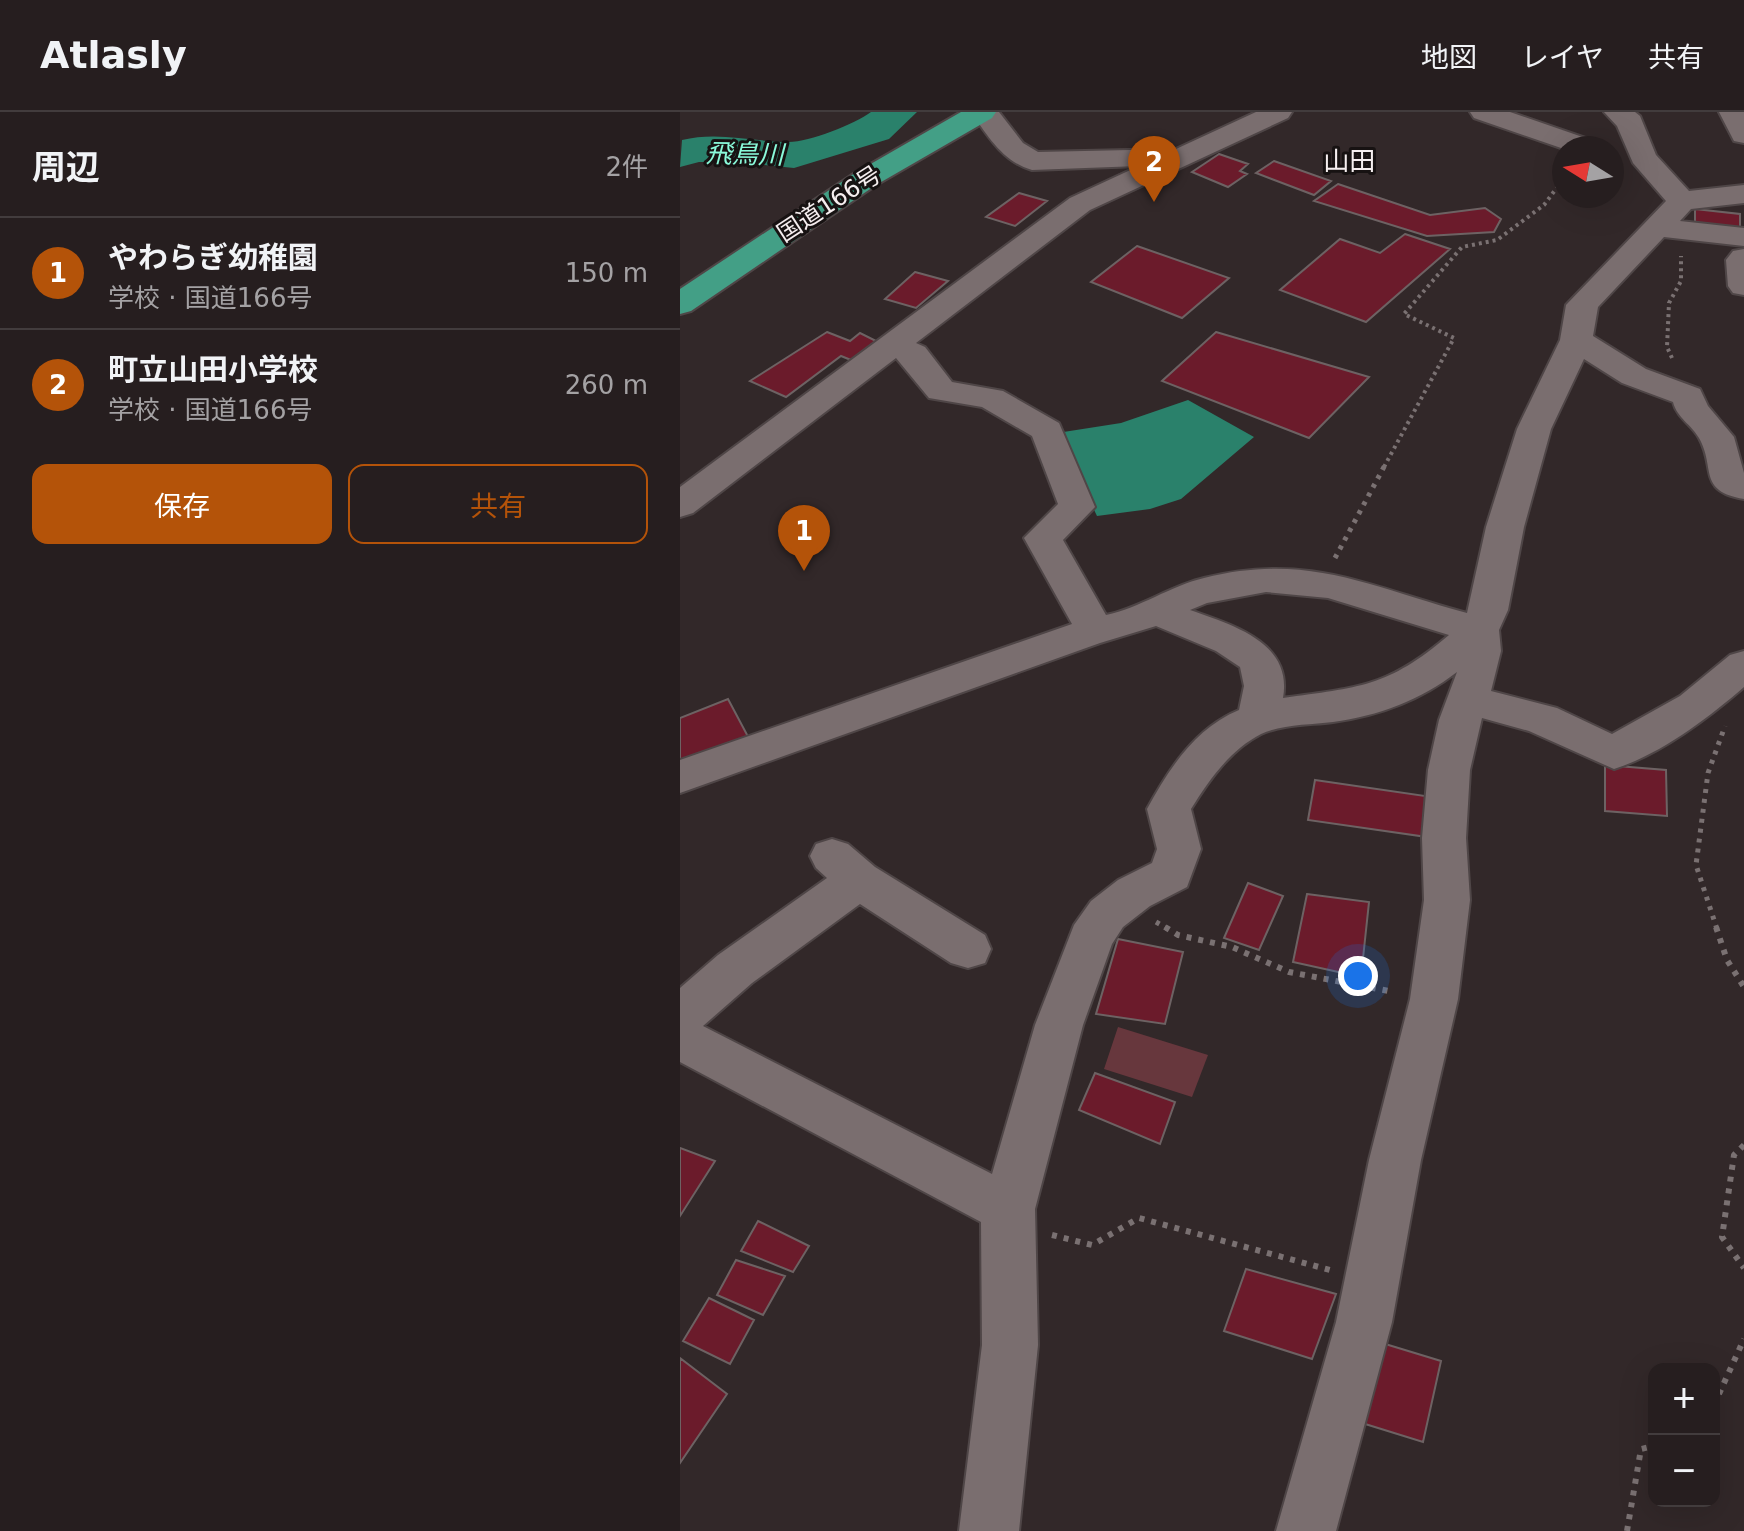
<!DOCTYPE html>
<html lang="ja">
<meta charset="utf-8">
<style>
:root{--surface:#261e1f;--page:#2e2728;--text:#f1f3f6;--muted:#a4a2a4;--line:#423c3d;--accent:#b45309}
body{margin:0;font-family:"DejaVu Sans","Noto Sans JP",sans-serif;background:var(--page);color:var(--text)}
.controls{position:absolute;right:24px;bottom:24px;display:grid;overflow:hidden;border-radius:16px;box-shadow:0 8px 32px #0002}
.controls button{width:72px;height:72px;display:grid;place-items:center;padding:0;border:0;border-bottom:2px solid var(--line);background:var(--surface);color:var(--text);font:40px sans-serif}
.compass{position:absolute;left:872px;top:24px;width:72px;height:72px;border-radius:50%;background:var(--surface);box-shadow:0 8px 32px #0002;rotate:281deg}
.you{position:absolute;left:678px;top:864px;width:28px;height:28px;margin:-20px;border:6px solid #fff;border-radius:50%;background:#1a73e8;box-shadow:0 0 0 12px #1a73e833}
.badge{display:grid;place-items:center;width:52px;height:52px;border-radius:50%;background:var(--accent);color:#fff;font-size:26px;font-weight:700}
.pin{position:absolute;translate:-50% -66px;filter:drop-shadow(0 2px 4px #0008)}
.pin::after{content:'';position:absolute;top:42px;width:28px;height:24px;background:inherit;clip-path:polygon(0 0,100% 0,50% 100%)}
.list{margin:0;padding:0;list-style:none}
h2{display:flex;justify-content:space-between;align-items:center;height:104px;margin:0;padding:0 32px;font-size:34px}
h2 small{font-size:26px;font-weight:400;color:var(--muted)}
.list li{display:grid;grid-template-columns:52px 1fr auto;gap:24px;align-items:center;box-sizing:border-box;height:112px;padding:0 32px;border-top:2px solid var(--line)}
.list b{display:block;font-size:30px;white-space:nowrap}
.list p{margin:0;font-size:26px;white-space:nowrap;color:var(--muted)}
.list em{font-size:26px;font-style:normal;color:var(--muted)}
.actions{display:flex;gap:16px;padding:24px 32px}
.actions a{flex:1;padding:18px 0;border:2px solid var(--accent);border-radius:16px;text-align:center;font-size:28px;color:var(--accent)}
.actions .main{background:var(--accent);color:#fff}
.map{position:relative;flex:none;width:1064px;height:1419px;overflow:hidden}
header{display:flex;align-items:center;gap:48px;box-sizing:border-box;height:112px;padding:0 40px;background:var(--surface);border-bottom:2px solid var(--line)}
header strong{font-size:38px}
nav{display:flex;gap:44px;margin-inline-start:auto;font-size:28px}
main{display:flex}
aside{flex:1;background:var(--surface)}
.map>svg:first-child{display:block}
</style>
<header>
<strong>Atlasly</strong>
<nav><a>地図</a><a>レイヤ</a><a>共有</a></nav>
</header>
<main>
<aside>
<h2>周辺<small>2件</small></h2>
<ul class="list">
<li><span class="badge">1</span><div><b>やわらぎ幼稚園</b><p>学校 · 国道166号</p></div><em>150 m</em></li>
<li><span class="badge">2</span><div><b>町立山田小学校</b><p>学校 · 国道166号</p></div><em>260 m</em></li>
</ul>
<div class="actions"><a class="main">保存</a><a>共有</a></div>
</aside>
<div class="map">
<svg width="1064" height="1419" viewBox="0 0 1064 1419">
<rect width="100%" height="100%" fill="#322829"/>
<path fill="#67373d" d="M438 915 528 943 512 985 424 957Z"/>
<path fill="#2a816b" d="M508 288 574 325 501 387 470 397 417 404 377 321 441 311Z"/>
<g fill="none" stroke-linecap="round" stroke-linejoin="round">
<path fill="#2a816b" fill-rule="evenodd" d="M191 0H237L209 27 114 56 55 50H19L0 55 2 28C38 19 73 30 109 30 129 30 175 12 191 0Z"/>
</g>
<path fill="#6b1b2b" stroke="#6d6263" stroke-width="2" d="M539 42 568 52 560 59 567 62 548 75 512 60Z
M594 49 651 69 634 83 576 61Z
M658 72 750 103 805 96 821 107 814 120 747 124 634 89Z
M339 81 367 89 335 114 306 105Z
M1015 97 1060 102V123L1015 118Z
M725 122 770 137 686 210 600 178 660 127 700 141Z
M457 134 549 166 502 206 411 170Z
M235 160 268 169 236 196 205 187Z
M147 220 170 229 180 221 196 229 171 248 161 244 106 285 70 269Z
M536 220 689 265 629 326 482 269Z
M48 587 73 634 0 649V606Z
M925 653 986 658 987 704 925 699Z
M635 668 759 686 754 726 628 708Z
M568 771 603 784 579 838 544 826Z
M627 782 689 790 681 865 613 850Z
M438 827 503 840 485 912 416 902Z
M415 961 495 990 480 1032 399 998Z
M0 1036 35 1049 0 1104Z
M78 1109 129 1134 113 1160 61 1139Z
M56 1148 105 1164 83 1203 37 1183Z
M566 1157 656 1182 632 1247 544 1219Z
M29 1186 74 1208 50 1252 3 1229Z
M702 1231 761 1249 743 1330 682 1311Z
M0 1246 47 1282 0 1351Z"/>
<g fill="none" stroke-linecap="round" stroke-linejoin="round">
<defs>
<path id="minor" d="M291 0H319L343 31 358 40 496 37 576 0H612L608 6 410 98 236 231 245 235 272 270 323 279 379 311 415 395 383 428 426 503C460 496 490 474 524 466 629 440 689 475 787 501L806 415 837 317 880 228 886 193 986 89 953 51 937 14 924 0H955L960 4 976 43 1009 79 1064 73V91L1011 97 1000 109 1064 116V134L984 125 918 195 913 224 966 257 1020 277 1028 294 1054 325 1064 361V387C1017 379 1036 356 1019 326 1012 313 997 306 993 290L942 271 904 247 871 317 844 415 828 498 819 518 821 539 811 579 877 596 932 622 1000 584 1050 543 1064 539V575C1027 607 981 642 934 657L849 619 802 606 790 658 786 726 790 788 778 887 741 1048 712 1210 656 1419H596L656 1210 689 1048 730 887 744 788 742 726 748 658 759 608 777 560C741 588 698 604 653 610 630 613 603 612 581 622 550 638 529 668 511 697L521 737 507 775 470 794 443 815 432 832 403 913 355 1097 358 1233 339 1419H279L302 1233 301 1110 0 950V876L38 843 147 766 136 756 130 744 136 732 152 727 168 732 195 755 305 823 311 837 305 851 288 856 271 851 180 792 72 871 23 914 312 1062 355 913 394 813 411 789 438 768 472 751 477 737 467 697C489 657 515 616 559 598L564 574 560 555 536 539 476 514 420 531 0 681V648L392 512 344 426 378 392 352 324 302 295 249 286 216 246 13 401 0 405V375L390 86 459 54 352 58C323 50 307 23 291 0ZM586 480 648 486 769 523C707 576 679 575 603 586 613 530 552 513 510 498L527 491Z
M790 0H830L917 30 921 36 884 37 794 6Z
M1039 0H1064V31L1054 29Z
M1064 137V183L1053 181 1048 174 1046 148 1053 139Z"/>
<path id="highway" d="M281 0H316L312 6 196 73 11 199 0 202V177L175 61Z"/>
</defs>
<use href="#minor" stroke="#4f4647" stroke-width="4"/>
<use href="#highway" stroke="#4f4647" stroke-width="4"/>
<path stroke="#7a7172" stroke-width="4" stroke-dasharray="3 4" stroke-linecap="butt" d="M992 246 987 235 989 191 1001 169V144
M704 355 774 226 724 202 782 135 817 128 864 93 884 66"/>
<path stroke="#7a7172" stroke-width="5" stroke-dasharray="4 6" stroke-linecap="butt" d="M655 446 705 353
M476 810 488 817
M1037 817 1016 753 1028 661 1045 614"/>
<path stroke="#7a7172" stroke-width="6" stroke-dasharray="5 7" stroke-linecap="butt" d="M485 815 498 823 552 835 609 860 714 880
M1036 815 1047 848 1064 875
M1064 1033 1054 1043 1042 1125 1064 1156
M372 1123 412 1133 459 1106 650 1158
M1034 1293 1064 1227
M947 1419 961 1337 974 1334"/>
<use href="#minor" fill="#7a6e6f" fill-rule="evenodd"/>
<use href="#highway" fill="#439f86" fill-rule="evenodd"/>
</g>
<g text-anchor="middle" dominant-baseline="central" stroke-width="6" stroke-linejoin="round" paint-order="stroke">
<g font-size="24" fill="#f5eeef" stroke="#171212">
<text transform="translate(149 92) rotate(-33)">国道166号</text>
</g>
<g font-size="26" font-style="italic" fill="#8afada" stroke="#171212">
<text transform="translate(65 42) rotate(1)">飛鳥川</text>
</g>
<g font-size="26" fill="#f5eeef" stroke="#171212">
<text x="669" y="49">山田</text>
</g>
</g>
</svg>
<div class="controls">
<button>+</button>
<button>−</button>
</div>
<svg class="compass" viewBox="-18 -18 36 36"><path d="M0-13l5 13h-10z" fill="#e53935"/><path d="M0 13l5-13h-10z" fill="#a4a2a4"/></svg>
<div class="you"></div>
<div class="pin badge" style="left:124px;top:459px">1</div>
<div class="pin badge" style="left:474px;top:90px">2</div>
</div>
</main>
